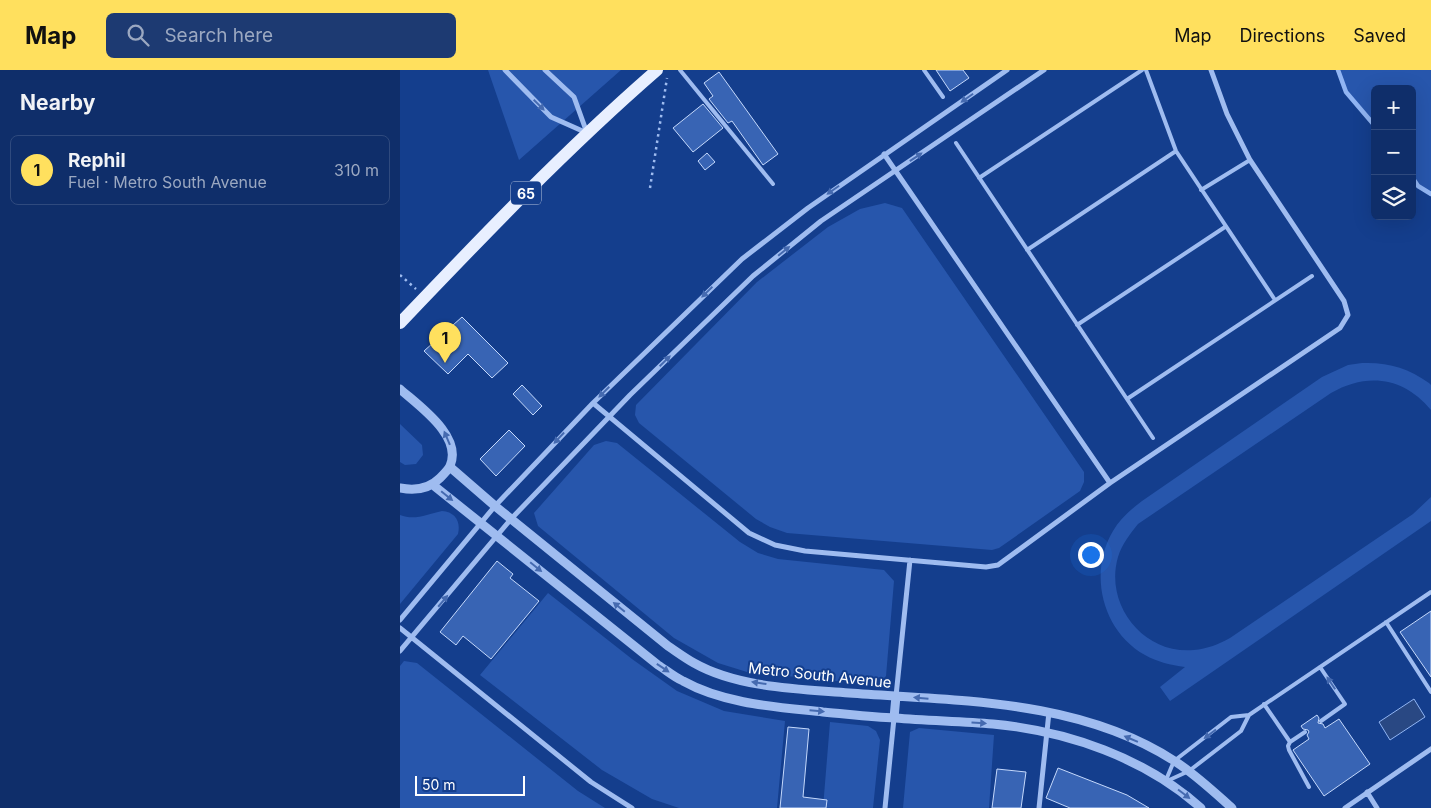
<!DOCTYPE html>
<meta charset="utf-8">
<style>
:root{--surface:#0f2e6a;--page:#1d3a72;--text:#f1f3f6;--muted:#9ba8c1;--line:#2f4a7e;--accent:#ffe05e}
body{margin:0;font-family:Inter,sans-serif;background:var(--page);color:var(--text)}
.controls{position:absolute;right:15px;top:15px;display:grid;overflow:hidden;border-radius:8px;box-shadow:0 5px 20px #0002}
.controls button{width:45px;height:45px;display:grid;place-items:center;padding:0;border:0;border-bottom:1px solid var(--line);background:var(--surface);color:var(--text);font:25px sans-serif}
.scale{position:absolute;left:15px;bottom:12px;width:110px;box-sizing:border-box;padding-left:5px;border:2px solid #fff;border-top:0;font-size:14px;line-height:18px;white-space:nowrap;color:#fff;-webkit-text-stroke:4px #143e8d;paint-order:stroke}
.you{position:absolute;left:690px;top:484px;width:18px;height:18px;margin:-12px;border:4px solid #fff;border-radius:50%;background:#1a73e8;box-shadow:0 0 0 8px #1a73e833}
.badge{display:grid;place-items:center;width:32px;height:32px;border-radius:50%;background:var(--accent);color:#111;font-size:16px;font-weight:700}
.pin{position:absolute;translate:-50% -41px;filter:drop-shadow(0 1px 2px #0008)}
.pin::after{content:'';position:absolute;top:26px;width:18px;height:15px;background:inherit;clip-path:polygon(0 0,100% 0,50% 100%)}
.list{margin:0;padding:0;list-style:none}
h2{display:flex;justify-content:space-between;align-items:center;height:65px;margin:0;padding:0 20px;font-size:21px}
h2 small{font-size:16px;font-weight:400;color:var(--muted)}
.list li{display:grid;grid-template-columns:32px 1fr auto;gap:15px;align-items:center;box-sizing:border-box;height:70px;margin:0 10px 10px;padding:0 10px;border:1px solid var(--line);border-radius:8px}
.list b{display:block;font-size:19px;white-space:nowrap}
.list p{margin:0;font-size:16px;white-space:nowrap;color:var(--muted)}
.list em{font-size:16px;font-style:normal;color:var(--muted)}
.icon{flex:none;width:28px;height:28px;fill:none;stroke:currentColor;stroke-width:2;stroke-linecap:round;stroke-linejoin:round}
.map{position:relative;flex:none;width:1031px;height:738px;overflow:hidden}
header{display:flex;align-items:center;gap:30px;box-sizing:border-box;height:70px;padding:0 25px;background:var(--accent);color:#111}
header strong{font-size:24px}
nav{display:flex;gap:28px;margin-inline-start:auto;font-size:18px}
.search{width:350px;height:45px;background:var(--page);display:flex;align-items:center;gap:12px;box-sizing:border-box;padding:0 18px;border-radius:8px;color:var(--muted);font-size:19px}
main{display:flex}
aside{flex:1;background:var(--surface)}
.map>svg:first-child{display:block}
</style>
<header>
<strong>Map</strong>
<div class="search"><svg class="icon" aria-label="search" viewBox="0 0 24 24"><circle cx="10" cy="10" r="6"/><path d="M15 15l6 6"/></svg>Search here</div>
<nav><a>Map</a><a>Directions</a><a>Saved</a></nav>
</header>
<main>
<aside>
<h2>Nearby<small></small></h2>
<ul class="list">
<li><span class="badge">1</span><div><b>Rephil</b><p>Fuel · Metro South Avenue</p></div><em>310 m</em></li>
</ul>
</aside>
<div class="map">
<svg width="1031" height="738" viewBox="0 0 1031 738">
<rect width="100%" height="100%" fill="#143e8d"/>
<path fill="#2756ac" d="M88 0H221L119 90Z
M938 0H1031V123L1018 116 1012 107V19H975V56L946 22Z
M485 133 502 138 684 402V412L680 421 599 478 592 480 387 463 370 457 356 449 239 353 235 345 236 335 357 212 428 157 460 139Z
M962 293C988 292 1008 298 1029 313L1031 315V340C1004 307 967 302 931 323L738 454C730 464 722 474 718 487 704 535 744 585 794 580 807 579 819 574 830 568L1013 444 1031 427V451L770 631 760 617 785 597C771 595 757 592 745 585 702 561 688 503 713 461 720 449 730 440 742 431L922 307 948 295Z
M0 354 22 375 23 385 16 394 5 395 0 392Z
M206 371 217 373 340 472 358 483 378 489 484 500 494 511 486 606 477 615 347 602 318 593 274 568 138 456 134 443 194 375Z
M42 441C55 442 61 451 58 464L0 534V445C15 451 27 444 42 441Z
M148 523 232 589 277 621 324 641 385 651 377 738H279L252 729 202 700 80 605Z
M4 591 17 593 178 721 205 738H0V596Z
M430 652 468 656 476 661 480 670 473 738H423Z
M519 658 594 665 589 738H503L510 662Z"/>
<path fill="#294883" stroke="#91b5f3" d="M1014 629 1025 647 990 670 979 652Z"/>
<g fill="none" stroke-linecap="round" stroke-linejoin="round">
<path stroke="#91b5f3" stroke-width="4.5" d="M938 0 946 22 975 56
M1012 107 1018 116 1031 124"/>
</g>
<path fill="#3864b4" stroke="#c5d9fc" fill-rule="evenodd" d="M536 0H563L569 8 550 21Z
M319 2 378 84 363 95 332 51 328 53 309 29 313 26 304 13Z
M303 34 323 58 293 82 273 58Z
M307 83 315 92 305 100 298 91Z
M62 247 108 293 92 308 68 284 48 304 24 281ZM53 270 56 272V276L51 283H46L45 278Z
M122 315 142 336 133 345 113 324Z
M109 360 125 376 96 406 80 389Z
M97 491 113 504 110 508 139 531 91 589 63 566 56 575 40 562Z
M1031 541V607L1000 562Z
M917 645 919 648 918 653 923 654 925 658 939 649 970 694 924 726 893 680 909 669 907 665 909 662 908 660 903 659 901 656Z
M388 657 409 659 403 727 427 730 426 738H380Z
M658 698 727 725 749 738H670L646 728Z
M597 699 626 702 621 738H592Z"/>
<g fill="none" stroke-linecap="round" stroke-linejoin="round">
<path stroke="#9fbcf0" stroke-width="2.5" stroke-dasharray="2.5 4" stroke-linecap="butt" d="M250 118 267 8
M0 205 16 219"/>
<path stroke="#9fbcf0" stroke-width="4" d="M280 0 373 114
M524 0 543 27
M746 0 776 81 875 230
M556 73 753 368
M579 108 742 0
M801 120 850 90
M627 180 776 81
M677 255 825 157
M48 280 53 274
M727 329 912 206
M986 552 1031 622
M920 597 945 634 921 651
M864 634 890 672 905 662
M890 672 888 676 889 680 909 717
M766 710 774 691 831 647 849 645 1031 522
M767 711 789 701 841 661 849 645"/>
<path stroke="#9fbcf0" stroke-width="5" d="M105 0 151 47 187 63
M145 0 174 27 187 63
M484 84 710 413
M193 333 349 463 375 475 405 481 586 497 598 495 710 413 940 258 948 245 944 231 850 90 827 44 811 0
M0 550 95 436 193 333 342 189 408 138 607 0
M0 558 191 712 232 738
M0 581 111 449 230 325 353 206 421 151 644 0
M496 626 510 490
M967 722 977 738
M485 738 494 648
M639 738 649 642
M945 738 1031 679"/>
<path stroke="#9fbcf0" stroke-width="9" d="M0 319C19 336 63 366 50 396 48 400 43 405 40 408 29 419 15 421 0 418
M50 397 95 436 268 576C277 582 285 588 294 593 338 618 400 619 449 623 559 631 680 629 776 692 796 705 814 722 832 738
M33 415 258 595C266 600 274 607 283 611 324 634 377 637 423 642 447 644 471 647 495 648 528 651 561 651 593 654 668 661 745 688 801 738
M494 648 496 626"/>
<path stroke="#e8efff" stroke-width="12" d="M0 253C83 166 166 79 257 0"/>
</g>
<defs><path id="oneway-solid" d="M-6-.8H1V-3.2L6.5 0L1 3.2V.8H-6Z" transform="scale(1.25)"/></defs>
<g fill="#456ab0">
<use href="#oneway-solid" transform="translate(567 28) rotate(145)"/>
<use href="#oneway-solid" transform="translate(139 35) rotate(45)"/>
<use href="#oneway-solid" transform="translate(516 87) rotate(-34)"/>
<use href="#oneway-solid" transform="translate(433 120) rotate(145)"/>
<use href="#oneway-solid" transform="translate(384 181) rotate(-39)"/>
<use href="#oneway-solid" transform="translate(307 222) rotate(136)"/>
<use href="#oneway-solid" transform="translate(265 291) rotate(-44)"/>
<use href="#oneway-solid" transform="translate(204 322) rotate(135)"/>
<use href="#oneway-solid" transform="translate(47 368) rotate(-113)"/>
<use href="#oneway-solid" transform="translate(159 368) rotate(133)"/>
<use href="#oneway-solid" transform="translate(47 426) rotate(39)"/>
<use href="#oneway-solid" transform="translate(136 497) rotate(39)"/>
<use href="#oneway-solid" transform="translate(43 531) rotate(-50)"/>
<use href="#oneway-solid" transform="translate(219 537) rotate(-141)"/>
<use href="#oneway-solid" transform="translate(263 598) rotate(34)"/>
<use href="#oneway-solid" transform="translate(359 613) rotate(-172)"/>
<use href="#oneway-solid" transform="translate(931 613) rotate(-124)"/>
<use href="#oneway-solid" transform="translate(521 628) rotate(-175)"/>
<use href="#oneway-solid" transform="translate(417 641) rotate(5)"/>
<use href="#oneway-solid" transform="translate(579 653) rotate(3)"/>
<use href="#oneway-solid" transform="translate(810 664) rotate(143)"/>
<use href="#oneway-solid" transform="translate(731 669) rotate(-157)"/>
<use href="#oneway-solid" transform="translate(784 724) rotate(37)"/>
</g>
<g text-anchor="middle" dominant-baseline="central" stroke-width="4" stroke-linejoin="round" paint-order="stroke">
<rect fill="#143e8d" stroke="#b8c5dd" stroke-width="1" x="111" y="111.5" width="30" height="23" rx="4"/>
<g font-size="14" font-weight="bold" fill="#fff">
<text x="126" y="123">65</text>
</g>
<g font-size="15" fill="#fff" stroke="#143e8d">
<text transform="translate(420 605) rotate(6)">Metro South Avenue</text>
</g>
</g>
</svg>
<div class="controls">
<button>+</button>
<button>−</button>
<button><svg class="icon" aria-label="layers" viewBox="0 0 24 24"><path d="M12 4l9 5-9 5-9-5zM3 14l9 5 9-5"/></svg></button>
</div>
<div class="scale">50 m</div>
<div class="you"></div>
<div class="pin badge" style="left:45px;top:293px">1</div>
</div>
</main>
